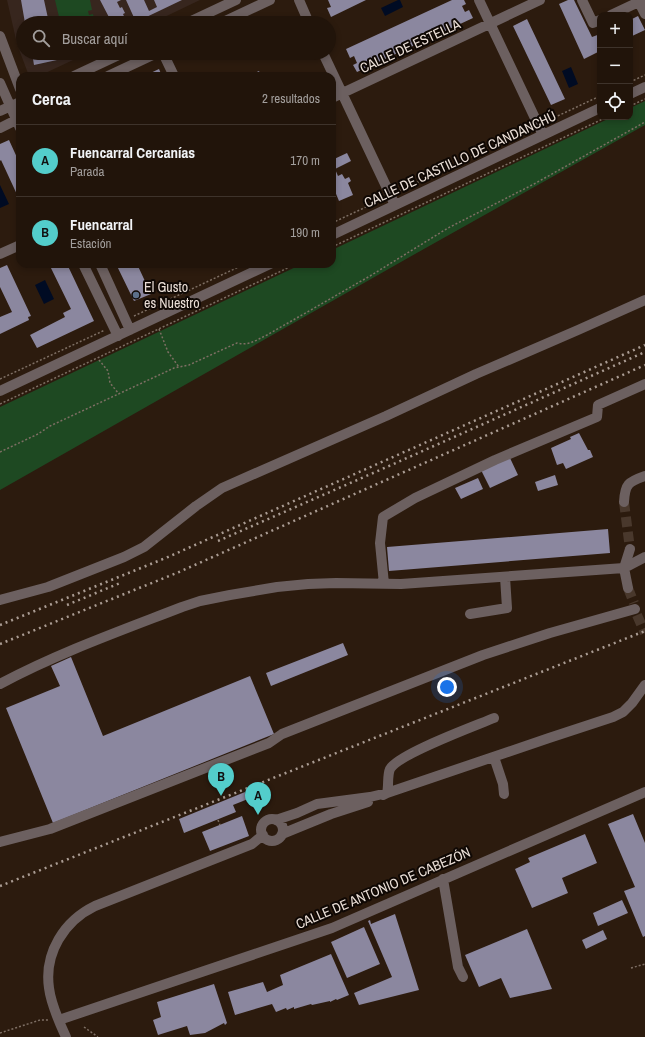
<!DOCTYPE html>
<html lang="es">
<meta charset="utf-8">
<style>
:root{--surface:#21140a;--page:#2d2118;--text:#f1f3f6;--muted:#a29e9c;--line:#3e332b;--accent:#53cdcb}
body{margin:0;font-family:"Archivo Narrow",sans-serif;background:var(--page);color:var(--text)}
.controls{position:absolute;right:12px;top:12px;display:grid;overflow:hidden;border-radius:8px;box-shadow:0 2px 6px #0003}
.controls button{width:36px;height:36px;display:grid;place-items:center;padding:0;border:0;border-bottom:1px solid var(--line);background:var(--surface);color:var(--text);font:20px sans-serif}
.you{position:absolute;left:447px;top:687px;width:14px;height:14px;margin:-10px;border:3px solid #fff;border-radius:50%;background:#1a73e8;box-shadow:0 0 0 6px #1a73e833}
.badge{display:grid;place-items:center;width:26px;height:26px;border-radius:50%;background:var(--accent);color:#111;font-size:13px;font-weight:700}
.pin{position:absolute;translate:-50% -33px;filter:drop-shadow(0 1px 2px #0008)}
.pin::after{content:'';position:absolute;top:21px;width:14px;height:12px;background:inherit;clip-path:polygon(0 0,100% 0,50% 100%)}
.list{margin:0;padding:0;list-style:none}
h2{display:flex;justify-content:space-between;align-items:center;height:52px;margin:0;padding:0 16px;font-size:17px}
h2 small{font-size:13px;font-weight:400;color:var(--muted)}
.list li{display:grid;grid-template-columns:26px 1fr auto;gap:12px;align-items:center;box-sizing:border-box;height:72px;padding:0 16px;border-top:1px solid var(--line)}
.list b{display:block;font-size:15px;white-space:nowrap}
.list p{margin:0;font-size:13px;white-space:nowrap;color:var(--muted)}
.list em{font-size:13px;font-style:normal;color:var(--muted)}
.icon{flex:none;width:22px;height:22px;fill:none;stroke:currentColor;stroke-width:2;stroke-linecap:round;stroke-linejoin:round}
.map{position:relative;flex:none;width:645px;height:1037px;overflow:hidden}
.search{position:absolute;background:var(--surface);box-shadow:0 2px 6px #0003;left:16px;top:16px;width:320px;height:44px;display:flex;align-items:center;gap:10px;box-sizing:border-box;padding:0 14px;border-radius:22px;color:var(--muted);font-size:15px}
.panel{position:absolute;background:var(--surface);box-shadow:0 2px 6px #0003;left:16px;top:72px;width:320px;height:196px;border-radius:12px}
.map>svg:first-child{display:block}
</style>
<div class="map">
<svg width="645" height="1037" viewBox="0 0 645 1037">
<rect width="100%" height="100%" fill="#2c1b0e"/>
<path fill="#37261e" d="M7 0H200L152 23H23V53H88L39 76H29L17 44Z"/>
<path fill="#1e4922" d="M55 0H90L92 10 88 11 89 15 93 14 95 23H60V21L63 20V17H59Z
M645 101V125L415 254 0 490V407L302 264H332V250L612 117H630V108Z"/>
<path fill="#000b23" d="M398 0H400L403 7 385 16 381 8Z
M571 67 578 84 569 88 562 71Z
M0 185 9 204 0 208Z
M45 280 54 299 44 304 35 285Z"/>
<path fill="#8b879f" d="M21 0H44L49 23H25Z
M100 0H121L117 2 120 8 122 7 125 13 123 14 127 23H112Z
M126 0H144L149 11 157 7 154 0H182L136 22Z
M328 0H366L331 17 327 8 331 7Z
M452 0H464L466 4 462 6 465 12 469 10 473 18 357 72 353 65 357 63 354 56 350 58 346 49Z
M568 0H574L592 37 600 34V51L584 59 559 4Z
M638 16 645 30 630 37V20Z
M527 19 565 99 551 105 513 26Z
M32 53H55L57 60 34 65Z
M159 69 162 76H144Z
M259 71 261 76H248Z
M9 140 20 164V201L1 160 0 161V144Z
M347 153 351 161 335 169 338 176 342 174 345 179 349 177 351 181 348 183 353 195 339 201 334 189 332 190V179L334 178 332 173V160Z
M49 264H67L94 321 37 348 30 335 65 317 63 313 71 309Z
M116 264H137L151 294 134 301Z
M7 265 31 316 28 317 29 320 0 334V317L12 312 0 287V268Z
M579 433 588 450H590L593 457 566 469 563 463 557 465 551 448 571 439 570 437Z
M510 458 518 475 490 488 481 470Z
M555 475 558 485 538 491 535 482Z
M478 478 483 489 461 499 455 488Z
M608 529 610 553 389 571 387 547Z
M343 643 348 655 271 686 266 673Z
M71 657 103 736 250 676 274 734 53 823 6 708 60 686 51 666Z
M245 792 248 799 233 805 236 812 184 833 179 819Z
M633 814 645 843V936L643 937 624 891 635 887 608 824Z
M242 816 249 836 210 851 202 832Z
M585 834 597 863 562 878 568 893 532 908 515 869 530 862 528 858Z
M622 900 628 913 598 926 593 913Z
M395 914 419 990 359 1005 354 993 392 977 368 921 370 920 371 924Z
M364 927 380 964 347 978 331 942Z
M527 929 552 989 510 998 501 978 479 987 465 955Z
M603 930 607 939 586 949 582 940Z
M331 954 349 995 337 1000 336 999 330 1002V1001L312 1005 311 1004 294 1009V1007L287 1010 286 1008 276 1012 272 1004 235 1015 228 992 263 982 267 992 283 985 280 975Z
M214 984 227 1023 225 1025 224 1023 205 1033 190 1035 187 1026 158 1035 153 1020 161 1017 157 1002Z"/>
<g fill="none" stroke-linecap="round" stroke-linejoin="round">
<path stroke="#49382c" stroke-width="10" stroke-dasharray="10 5" stroke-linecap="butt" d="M624 502 630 549
M628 588 634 603
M637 615 645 633"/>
<path stroke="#7e6f64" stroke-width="1.5" stroke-dasharray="2 2" stroke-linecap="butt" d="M630 82 645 75
M630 106 645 99
M547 121 600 96
M399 191 529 130
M332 223 383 199
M332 247 607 117
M134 316 245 264
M159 329 168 352 179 367
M99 360 108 371 110 383 119 394
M0 379 105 330
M0 404 296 264
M0 452 38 434 50 426 174 368 189 365 237 343C249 346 256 340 267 335L370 276 448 228 534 184 645 122
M218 820 220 825
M631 968 645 964
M84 1027 98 1037
M0 1033 40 1020H48"/>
<path stroke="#6c6060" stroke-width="10" d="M299 0 309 23
M479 0 543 135
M582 0 593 23 600 20
M639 2 645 14
M611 15 643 0
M187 23 236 0
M221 23 270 0
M0 36 20 89
M163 53 174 76
M323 53 395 205
M74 76 123 53
M108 76 157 53
M0 83 20 128
M630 94 645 87
M332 98 540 0
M0 111 20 102
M0 128 20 118
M332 235 600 108
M0 254 20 245
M83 264 118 336
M100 264 130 330
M0 391 270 264
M624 502C625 484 628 482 645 476
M384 584 380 543 383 517 415 498 495 460 597 417 598 405 645 384
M628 588 624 568 630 549
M0 600 48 587 124 557 144 547 196 506 222 488 386 416 476 374 578 330 645 300
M470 614 507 608 505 577
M0 684C58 653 120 631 182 607L200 601 230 595 277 587 308 584 336 583 401 584 624 568 645 557
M494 757 503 784 504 794
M383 795 387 793C389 786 387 776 390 769 398 754 475 726 494 718
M261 830a11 11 0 1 1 22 0a11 11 0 1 1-22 0Z
M276 820 297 813 317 804 370 797 387 793 549 738 613 717 623 712 632 703 645 685
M282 834 331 814 368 802
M0 842 50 829 269 743 282 734 483 655 550 633 635 609
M443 879 458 967 463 977
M59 1020 332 928 645 792
M66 1037C59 1022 51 1004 49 988 44 953 64 921 95 906L252 844 263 835"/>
<path stroke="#aa9c93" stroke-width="2.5" stroke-dasharray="2 4" stroke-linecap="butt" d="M218 541 380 470 645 352
M67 605 120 583
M0 625 168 557 645 345
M0 644 179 572 645 365
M0 886 645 631"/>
</g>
<circle fill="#5c6f8a" stroke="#0f0804" stroke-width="1.5" cx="136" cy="295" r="4"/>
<g text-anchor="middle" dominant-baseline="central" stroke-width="4" stroke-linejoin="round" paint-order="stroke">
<g font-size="14" fill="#ebdfd7" stroke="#0f0804">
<text transform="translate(410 46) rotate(-25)">CALLE DE ESTELLA</text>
<text transform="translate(460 159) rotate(-25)">CALLE DE CASTILLO DE CANDANCHÚ</text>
<text transform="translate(383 888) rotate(-23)">CALLE DE ANTONIO DE CABEZÓN</text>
</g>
<g font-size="14" fill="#ebdfd7" stroke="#0f0804" text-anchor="start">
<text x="144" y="287">El Gusto<tspan x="144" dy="16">es Nuestro</tspan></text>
</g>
</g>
</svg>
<div class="controls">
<button>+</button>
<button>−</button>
<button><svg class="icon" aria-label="locate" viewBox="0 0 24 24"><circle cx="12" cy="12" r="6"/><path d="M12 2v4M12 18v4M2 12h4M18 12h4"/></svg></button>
</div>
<div class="you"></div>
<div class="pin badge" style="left:258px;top:815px">A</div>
<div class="pin badge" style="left:221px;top:796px">B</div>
<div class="search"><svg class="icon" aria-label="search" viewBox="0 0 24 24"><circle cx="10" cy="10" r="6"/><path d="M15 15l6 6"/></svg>Buscar aquí</div>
<section class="panel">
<h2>Cerca<small>2 resultados</small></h2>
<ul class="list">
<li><span class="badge">A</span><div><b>Fuencarral Cercanías</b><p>Parada</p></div><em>170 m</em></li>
<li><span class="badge">B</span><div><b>Fuencarral</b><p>Estación</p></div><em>190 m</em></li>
</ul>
</section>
</div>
